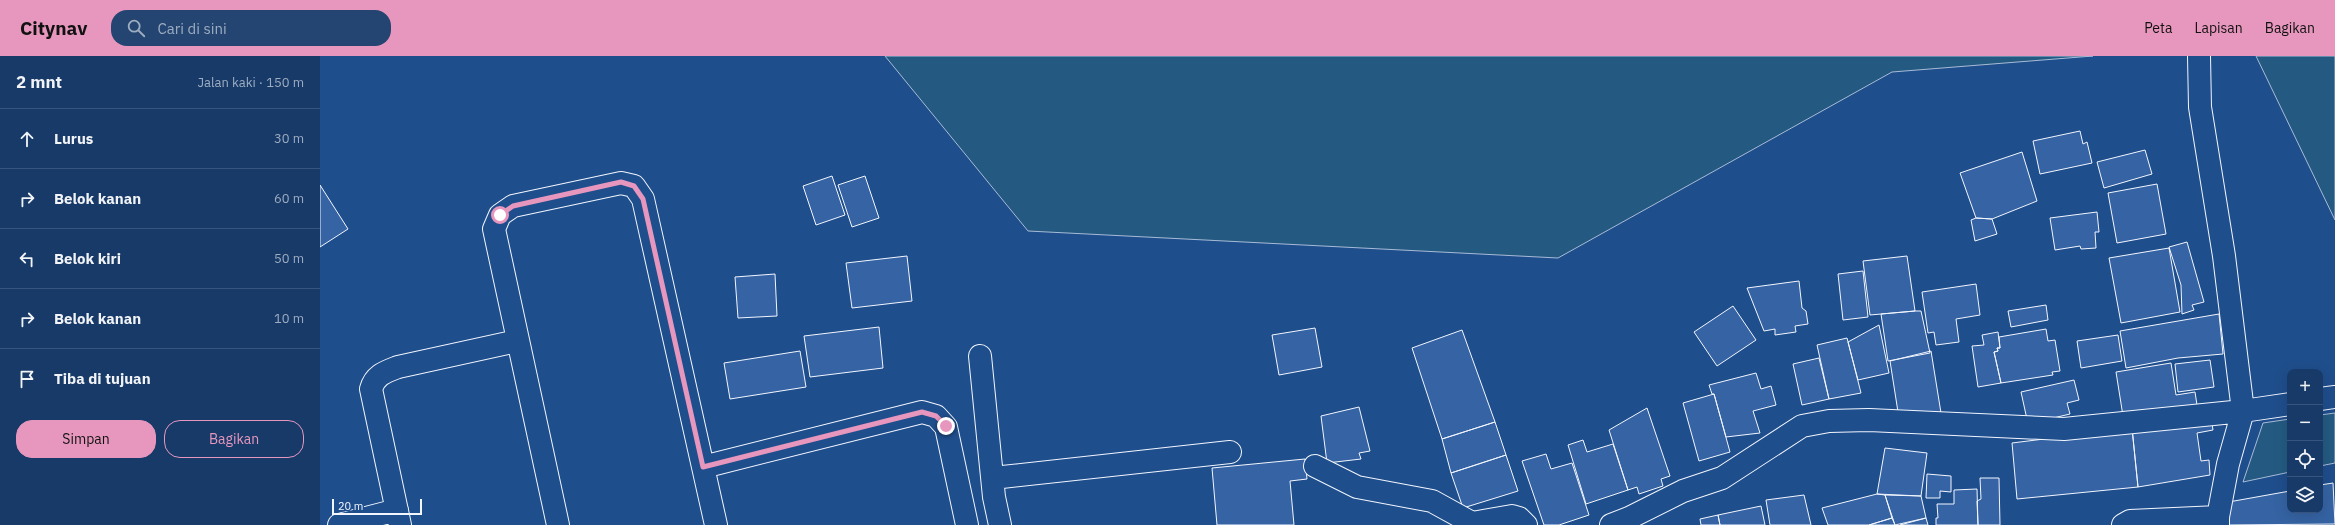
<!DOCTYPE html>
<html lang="id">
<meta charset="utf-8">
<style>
:root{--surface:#173a69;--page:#244571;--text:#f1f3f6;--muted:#9eadc0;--line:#36547d;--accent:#e797bd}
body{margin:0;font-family:"IBM Plex Sans",sans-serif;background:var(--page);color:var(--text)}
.controls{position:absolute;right:12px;bottom:12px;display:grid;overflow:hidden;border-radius:8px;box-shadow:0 4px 16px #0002}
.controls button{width:36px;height:36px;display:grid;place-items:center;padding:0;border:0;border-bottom:1px solid var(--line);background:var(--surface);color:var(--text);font:20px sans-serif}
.scale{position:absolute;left:12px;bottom:10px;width:90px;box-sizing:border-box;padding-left:4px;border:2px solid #f2f6ff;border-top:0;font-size:11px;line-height:14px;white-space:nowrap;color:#f2f6ff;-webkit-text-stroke:3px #1f4e8c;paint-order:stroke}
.stop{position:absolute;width:12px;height:12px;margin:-9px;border:3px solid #e797bd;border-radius:50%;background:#fff}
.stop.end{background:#e797bd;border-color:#fff;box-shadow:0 1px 4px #0008}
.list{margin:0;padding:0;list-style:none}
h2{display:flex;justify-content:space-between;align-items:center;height:52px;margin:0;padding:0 16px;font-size:17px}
h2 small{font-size:13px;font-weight:400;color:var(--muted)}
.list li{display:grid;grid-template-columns:26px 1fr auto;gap:12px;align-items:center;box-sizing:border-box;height:60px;padding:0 16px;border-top:1px solid var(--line)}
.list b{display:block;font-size:15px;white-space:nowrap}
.list em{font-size:13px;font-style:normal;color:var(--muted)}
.actions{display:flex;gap:8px;padding:12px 16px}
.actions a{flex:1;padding:9px 0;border:1px solid var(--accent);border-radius:16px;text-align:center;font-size:14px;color:var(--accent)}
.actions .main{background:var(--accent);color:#111}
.icon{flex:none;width:22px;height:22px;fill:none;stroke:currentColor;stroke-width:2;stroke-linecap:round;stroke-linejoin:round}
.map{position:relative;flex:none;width:2015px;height:469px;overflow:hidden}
header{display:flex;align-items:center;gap:24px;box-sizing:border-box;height:56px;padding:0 20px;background:var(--accent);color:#111}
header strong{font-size:19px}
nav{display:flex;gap:22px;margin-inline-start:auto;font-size:14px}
.search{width:280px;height:36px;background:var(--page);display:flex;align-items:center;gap:10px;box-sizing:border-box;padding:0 14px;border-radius:16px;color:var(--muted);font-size:15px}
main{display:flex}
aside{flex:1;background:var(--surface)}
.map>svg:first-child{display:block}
</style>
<header>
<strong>Citynav</strong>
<div class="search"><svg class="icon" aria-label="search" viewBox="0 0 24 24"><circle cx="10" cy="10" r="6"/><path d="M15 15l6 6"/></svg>Cari di sini</div>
<nav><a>Peta</a><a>Lapisan</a><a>Bagikan</a></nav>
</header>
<main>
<aside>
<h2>2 mnt<small>Jalan kaki · 150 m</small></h2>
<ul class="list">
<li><svg class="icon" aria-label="ahead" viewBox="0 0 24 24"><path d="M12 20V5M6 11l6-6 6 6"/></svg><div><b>Lurus</b></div><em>30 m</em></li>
<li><svg class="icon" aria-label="right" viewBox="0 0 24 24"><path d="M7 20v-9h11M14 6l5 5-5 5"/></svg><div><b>Belok kanan</b></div><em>60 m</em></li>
<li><svg class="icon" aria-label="left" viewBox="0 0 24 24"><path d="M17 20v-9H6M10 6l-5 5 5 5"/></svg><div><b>Belok kiri</b></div><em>50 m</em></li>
<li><svg class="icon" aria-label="right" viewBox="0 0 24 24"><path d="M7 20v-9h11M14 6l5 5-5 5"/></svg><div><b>Belok kanan</b></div><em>10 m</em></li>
<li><svg class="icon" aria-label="arrive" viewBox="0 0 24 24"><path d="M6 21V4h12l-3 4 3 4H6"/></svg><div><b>Tiba di tujuan</b></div></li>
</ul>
<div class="actions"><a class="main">Simpan</a><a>Bagikan</a></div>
</aside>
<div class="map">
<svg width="2015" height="469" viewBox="0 0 2015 469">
<rect width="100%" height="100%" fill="#1f4e8c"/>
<path fill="#245a82" stroke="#a8bbd7" d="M565 0H1773L1572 16 1238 202 708 175Z
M1936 0H2015V164Z
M2015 357V407L2000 410V359Z
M1970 363V416L1923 426 1943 367Z"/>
<path fill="#3563a3" stroke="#f2f6ff" d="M1760 75 1763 88 1767 86 1772 107 1720 118 1713 85Z
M1825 94 1832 118 1784 132 1777 106Z
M1702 96 1717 145 1672 163 1656 162 1640 117Z
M512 120 525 159 496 169 483 130Z
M545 120 559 162 532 171 518 129Z
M1837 128 1846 178 1797 187 1788 137Z
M0 129 28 173 0 191Z
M1777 156 1779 176H1775L1776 192 1761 193 1760 190 1735 194 1730 162Z
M1656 162 1672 163 1677 178 1655 185 1651 164Z
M1867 186 1884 246 1872 249 1874 254 1862 258 1861 229 1849 191Z
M1849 192 1860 256 1801 267 1789 202Z
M587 200 592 245 532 252 526 207Z
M1587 200 1595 255 1550 259 1543 205Z
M1543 215 1548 261 1523 264 1518 218Z
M455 218 457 260 418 262 415 221Z
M1479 225 1482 252 1486 255 1488 268 1475 270 1476 276 1455 279V273L1444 275 1427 232Z
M1656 228 1660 259 1636 263 1639 286 1616 289 1614 276 1608 277 1602 236Z
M1726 249 1728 264 1691 271 1688 255Z
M1413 250 1436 284 1397 310 1374 276Z
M1595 255H1601L1610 297 1568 305 1561 258Z
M1899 258 1903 298 1858 302 1806 312 1800 275Z
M1559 269 1569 317 1538 324 1528 286Z
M559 271 563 312 490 321 484 280Z
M995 272 1002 311 959 319 952 279Z
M1726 273 1728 285 1735 284 1740 315 1732 316 1733 319 1681 327 1674 296 1678 295 1677 292H1680L1679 281Z
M1142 274 1175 366 1122 383 1092 292Z
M1678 276 1680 292H1677L1678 295 1674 296 1681 327 1658 331 1652 290 1664 289 1662 279Z
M1798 279 1802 305 1761 312 1757 285Z
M1527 282 1541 337 1509 343 1497 289Z
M480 295 486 331 410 343 404 307Z
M1611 295 1621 357 1578 356 1570 305Z
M1499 302 1509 343 1482 349 1473 308Z
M1890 304 1894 331 1858 336 1855 308Z
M1851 307 1856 339 1875 336 1877 349 1803 360 1796 316Z
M1436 317 1441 333 1451 330 1456 349 1433 355 1440 377 1406 381 1394 338H1392L1389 329Z
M1754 324 1759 344 1747 347 1750 358 1708 368 1701 336Z
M1394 338 1410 396 1379 405 1363 347Z
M1039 351 1050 395 1039 397 1041 403 1007 407 1001 360Z
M1327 352 1350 420 1341 423 1343 430 1319 438 1317 431 1308 434 1289 374Z
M1891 361 1893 374 1877 377 1881 405 1889 404 1890 419 1818 431 1812 372Z
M1175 366 1186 399 1131 417 1122 383Z
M1812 372 1818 431 1697 443 1692 387Z
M1263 384 1267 396 1293 388 1308 434 1266 448 1248 389Z
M1565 392 1607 397 1601 440 1557 438Z
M1226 398 1231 413 1252 407 1269 459 1239 469H1224L1202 405Z
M1186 399 1198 435 1143 452 1131 417Z
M985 403 987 423 970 425 974 469H897L892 412Z
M1607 418 1631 420V436L1620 435V442H1606Z
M1660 422H1679L1680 469H1658L1657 445 1661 443Z
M2013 427 2015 468 1907 469 1903 447 1970 435V454H2000V429Z
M1657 433 1658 469H1616V462H1618L1617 448H1634V434Z
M1557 438 1565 439 1572 462 1549 469H1508L1502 452Z
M1484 439 1491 469H1450L1446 444Z
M1565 439 1601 440 1606 462 1575 469Z
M1441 450 1445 469H1400L1398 459Z
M1398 459 1400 469H1381L1380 463Z
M1572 462 1575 469H1549Z
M1606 462 1608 469H1580Z"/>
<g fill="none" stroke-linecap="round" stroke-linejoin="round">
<defs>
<path id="street" d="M1879 0 1880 51 1904 200 1923 355 1908 408 1898 461V469
M660 300 674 441 680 469
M2000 343 2015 341
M995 410 1037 431 1112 445 1152 467 1192 460 1199 462 1206 469
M383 411 602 356 616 360 626 371 647 469
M673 422 910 396
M19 469 77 454
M80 469 51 333C55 319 65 316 78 311L197 285
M238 469 174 173 180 159 193 150 301 127 314 130 323 143 396 469
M1291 469 1309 462 1363 435 1402 422 1482 370 1509 365 1549 364 1744 373 1923 355 1970 348
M1803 469 1810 465 1898 461"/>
</defs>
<use href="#street" stroke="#f2f6ff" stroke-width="24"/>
<use href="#street" stroke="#1f4e8c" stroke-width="22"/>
</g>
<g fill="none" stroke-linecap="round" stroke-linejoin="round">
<path stroke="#e797bd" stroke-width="5" d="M180 159 193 150 301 126 314 130 323 143 383 411 602 356 616 360 626 370"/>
</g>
</svg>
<div class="controls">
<button>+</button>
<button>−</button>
<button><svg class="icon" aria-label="locate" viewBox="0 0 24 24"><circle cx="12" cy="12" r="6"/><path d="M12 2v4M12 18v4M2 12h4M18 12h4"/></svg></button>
<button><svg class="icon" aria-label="layers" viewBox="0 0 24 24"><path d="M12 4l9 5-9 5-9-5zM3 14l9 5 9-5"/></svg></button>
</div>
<div class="scale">20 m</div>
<div class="stop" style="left:180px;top:159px"></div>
<div class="stop end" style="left:626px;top:370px"></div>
</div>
</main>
